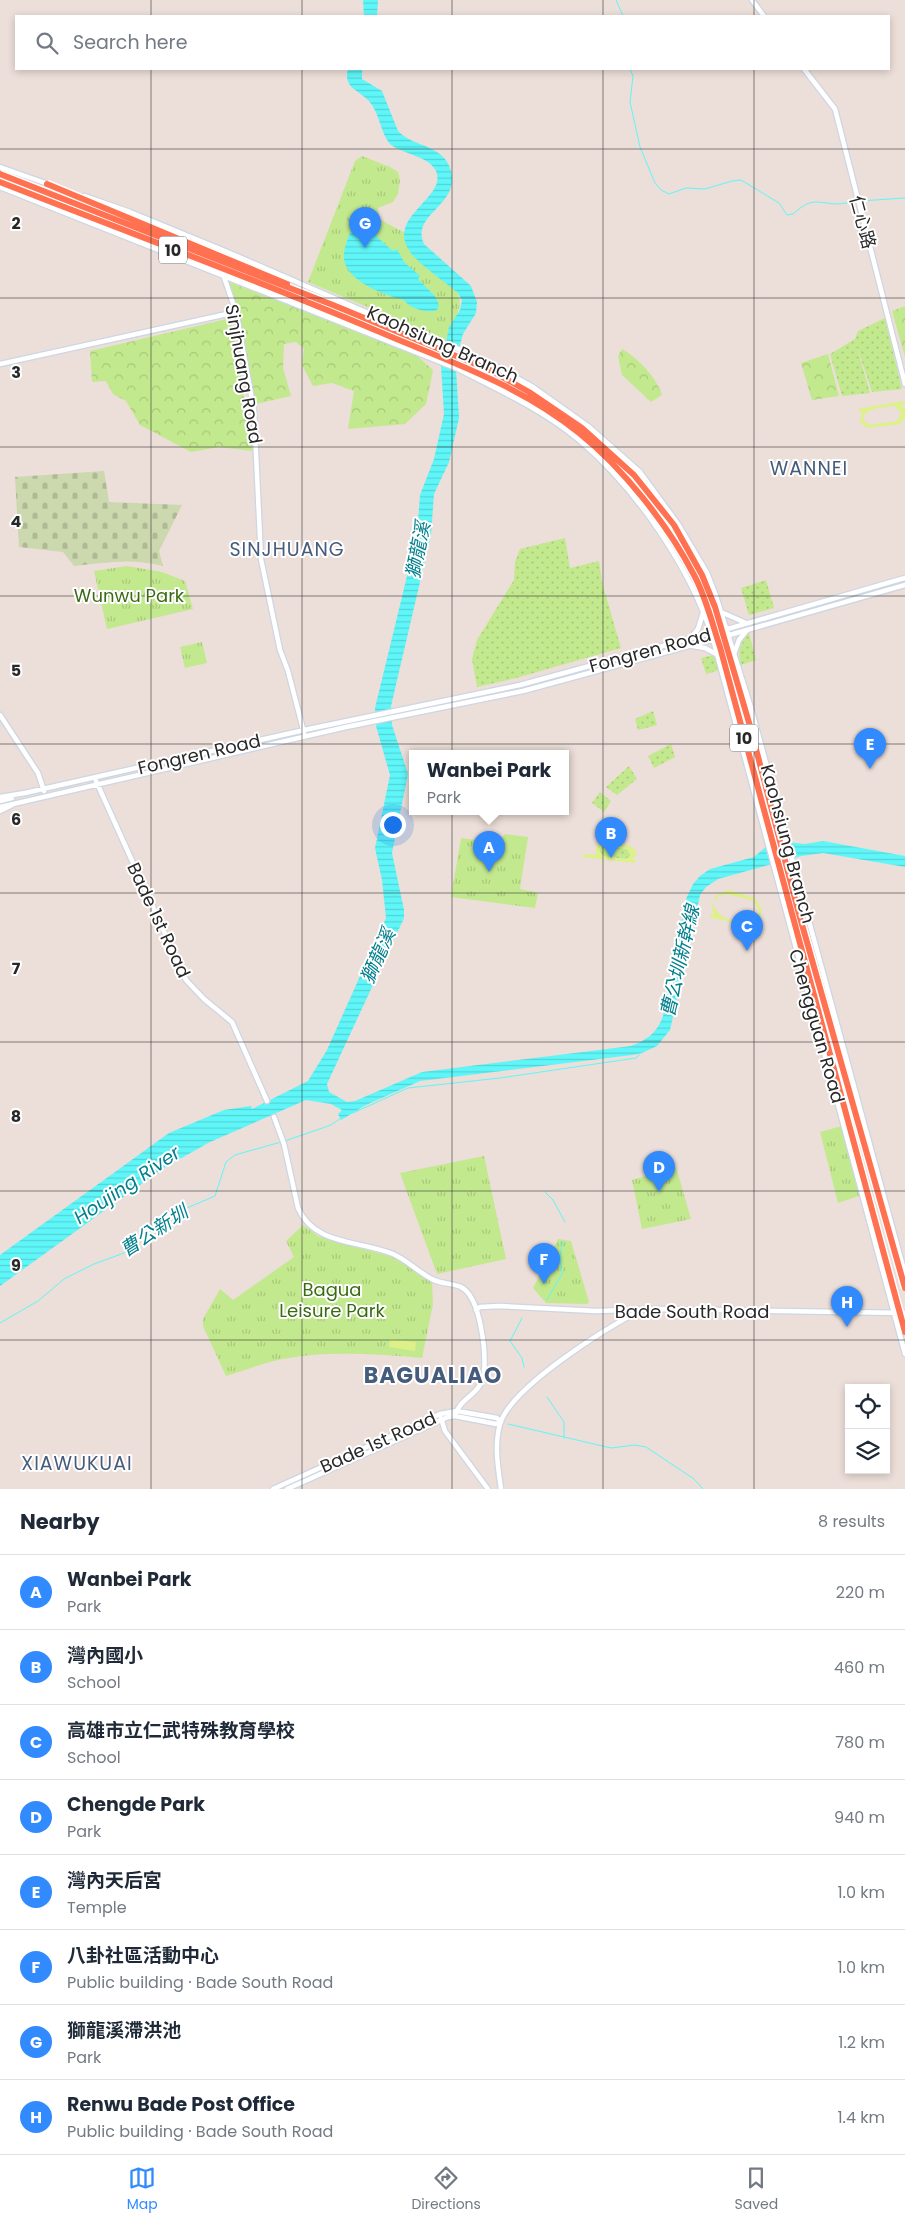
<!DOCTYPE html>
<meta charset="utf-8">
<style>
:root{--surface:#fff;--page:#f6f6f7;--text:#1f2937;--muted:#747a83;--line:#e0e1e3;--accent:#328aff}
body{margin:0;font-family:Poppins,"Noto Sans TC",sans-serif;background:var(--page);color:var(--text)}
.controls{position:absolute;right:15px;bottom:15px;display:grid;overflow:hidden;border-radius:0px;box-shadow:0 2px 8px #0003}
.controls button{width:45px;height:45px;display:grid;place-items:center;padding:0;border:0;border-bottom:1px solid var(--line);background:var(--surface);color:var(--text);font:25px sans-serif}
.you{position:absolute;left:392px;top:824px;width:18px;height:18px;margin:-12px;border:4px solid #fff;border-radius:50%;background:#1a73e8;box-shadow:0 0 0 8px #1a73e833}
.badge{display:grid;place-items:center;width:32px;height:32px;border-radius:50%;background:var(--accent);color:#fff;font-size:16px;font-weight:700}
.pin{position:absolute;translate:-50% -41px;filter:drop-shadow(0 1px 2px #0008)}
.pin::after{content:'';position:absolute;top:26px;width:18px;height:15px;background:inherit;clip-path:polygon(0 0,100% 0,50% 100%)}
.popup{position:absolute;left:409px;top:750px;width:160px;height:65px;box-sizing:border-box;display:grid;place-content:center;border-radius:0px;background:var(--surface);filter:drop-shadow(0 1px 4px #0005);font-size:16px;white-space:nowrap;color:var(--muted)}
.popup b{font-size:19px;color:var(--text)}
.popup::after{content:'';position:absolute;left:50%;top:100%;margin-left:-10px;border:10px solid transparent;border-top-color:var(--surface)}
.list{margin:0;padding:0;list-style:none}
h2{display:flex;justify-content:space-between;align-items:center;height:65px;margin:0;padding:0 20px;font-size:21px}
h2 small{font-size:16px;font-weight:400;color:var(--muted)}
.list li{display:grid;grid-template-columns:32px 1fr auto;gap:15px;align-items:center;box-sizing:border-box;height:75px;padding:0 20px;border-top:1px solid var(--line)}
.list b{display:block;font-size:19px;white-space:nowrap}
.list p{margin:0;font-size:16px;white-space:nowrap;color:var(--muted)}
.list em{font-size:16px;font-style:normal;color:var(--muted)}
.icon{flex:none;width:28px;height:28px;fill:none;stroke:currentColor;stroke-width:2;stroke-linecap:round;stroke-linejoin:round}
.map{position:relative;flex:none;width:905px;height:1489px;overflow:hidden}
.search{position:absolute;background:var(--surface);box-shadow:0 2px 8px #0003;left:15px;right:15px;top:15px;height:55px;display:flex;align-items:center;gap:12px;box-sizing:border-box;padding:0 18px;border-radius:0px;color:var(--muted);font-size:19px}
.sheet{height:665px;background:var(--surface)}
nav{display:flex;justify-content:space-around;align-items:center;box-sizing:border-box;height:70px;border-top:1px solid var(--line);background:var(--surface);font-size:14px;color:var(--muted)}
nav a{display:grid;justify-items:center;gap:2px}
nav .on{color:var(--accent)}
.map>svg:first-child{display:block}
</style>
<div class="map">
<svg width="905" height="1489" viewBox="0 0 905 1489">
<defs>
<pattern id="grass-dots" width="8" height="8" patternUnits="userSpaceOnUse" patternTransform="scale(1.25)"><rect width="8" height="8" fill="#c3e98e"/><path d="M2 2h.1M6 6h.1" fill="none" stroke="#a8c87a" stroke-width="1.8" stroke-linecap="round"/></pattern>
<pattern id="forest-crowns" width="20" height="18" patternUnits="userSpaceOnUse" patternTransform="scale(1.25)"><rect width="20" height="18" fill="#c3e98e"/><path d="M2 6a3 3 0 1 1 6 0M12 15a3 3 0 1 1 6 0" fill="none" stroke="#a8c87a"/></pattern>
<pattern id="cemetery-stones" width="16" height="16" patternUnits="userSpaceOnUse" patternTransform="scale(1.25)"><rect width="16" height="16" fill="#ccd8ad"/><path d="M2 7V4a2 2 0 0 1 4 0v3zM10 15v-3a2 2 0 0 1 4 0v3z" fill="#afb995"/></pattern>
<pattern id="park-tufts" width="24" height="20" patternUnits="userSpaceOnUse" patternTransform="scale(1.25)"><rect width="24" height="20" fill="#c3e98e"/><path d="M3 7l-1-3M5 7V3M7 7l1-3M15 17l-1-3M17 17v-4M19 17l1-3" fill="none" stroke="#a8c87a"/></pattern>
<pattern id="water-rules" width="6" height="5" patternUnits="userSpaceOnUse" patternTransform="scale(1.25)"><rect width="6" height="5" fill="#5ff6f9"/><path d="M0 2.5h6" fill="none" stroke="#53d3d5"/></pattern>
</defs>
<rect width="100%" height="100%" fill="#ecded8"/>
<path fill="url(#grass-dots)" d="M885 318 902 389 872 392 856 344 870 393 842 396 830 354 855 339 858 331Z
M565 538 570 568 599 561 602 582 621 648 516 678 477 687 472 659 477 640 514 580 515 562 520 549Z
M766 580 774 608 749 615 741 588Z
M749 633 756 660 741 665C737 651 740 644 749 633Z
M713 655 716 656 720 670 706 674 701 658Z
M653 711 657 725 638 730 635 719Z
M671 744 675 757 654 768 648 756Z
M629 766 637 779 617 795 606 787Z
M600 792 611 801 604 812 592 803Z
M604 846 627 849 631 856 626 859 602 856 599 850Z"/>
<path fill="url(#forest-crowns)" d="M229 282 416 355 433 370 426 404 405 424 348 429 354 391 332 383 313 386 302 365 304 349 296 342 284 344 283 368 291 396 256 404Z
M905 306V357L892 311Z
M231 318 253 451 219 447 191 452 140 425 126 401 113 394 106 381 92 382 90 351Z
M622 349C638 358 657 378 662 395L651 402 622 375 618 356Z
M828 354 839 396 812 400 801 363Z"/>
<path fill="url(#cemetery-stones)" d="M104 471 109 502 182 505 159 551 163 566C134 558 105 562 74 566L63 552 19 547 15 477Z"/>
<path fill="url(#park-tufts)" d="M362 156 390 167 398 172 400 180 398 194 393 202 378 208 379 219 405 233 410 252 457 292C466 309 450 324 446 340L308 282 355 161Z
M127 566 162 572 185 581 193 609 107 629 94 571Z
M202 642 207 663 185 668 180 647Z
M505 834 528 837 520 889 538 893 535 908 451 897 461 838 497 843Z
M842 1126 859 1196 838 1203 820 1132Z
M484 1156 506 1259 437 1274 400 1173Z
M676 1167 691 1219 642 1229 632 1180Z
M303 1225 318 1236 393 1257 432 1281 433 1304 422 1358C374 1354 322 1350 274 1361 258 1365 242 1371 226 1376L203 1326V1319L220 1289 233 1300 294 1257 286 1241Z
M558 1239 571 1241 589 1302 587 1304 546 1303 533 1288Z"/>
<path fill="#def189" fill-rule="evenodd" d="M904 401 905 404 901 405 905 409V417L900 424 867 428 860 422 862 411H858L857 409ZM895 406 901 413 897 421 869 425 863 419C866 406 885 408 895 406Z
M603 842 630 846 636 851V856L632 860 636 861 635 863 583 857V854L596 855V846ZM604 846 627 849 631 855 626 859 602 856 599 850Z
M728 890 755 898 762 910 759 921 754 925 759 927 758 929 710 917V914L714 915 712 908 715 896ZM725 894 753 900 759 910 756 919C737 934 693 903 725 894Z
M390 1339 416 1342 415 1351 389 1347Z"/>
<path fill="url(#water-rules)" d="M363 0H378L377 16H364Z
M348 69H362V79L382 91 398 131C414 148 444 144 451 171 460 206 410 214 424 244L471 286 477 302 476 313 463 334 460 345 456 370 459 418 449 462 434 494 431 535 391 706 392 725 408 774 392 853 404 910V918L327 1084 329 1092 347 1102 355 1101 422 1072 631 1046C647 1040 657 1033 663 1016L686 899 693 884 700 876 710 869 754 857 768 845 787 842 805 844 823 841 905 856V867L823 853 801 856 718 879 706 887 700 895 670 1030 657 1046 642 1053 632 1055 420 1081 366 1105 341 1120 338 1114 342 1110 331 1104 306 1100 210 1142 162 1169 0 1286V1255L169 1133 224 1110 251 1106 252 1109 308 1081 327 1050 386 918 382 880 375 848 390 775 376 726 375 708 417 535 420 495 434 459 444 414 441 366 449 327 460 310 462 300 457 292C445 282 419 264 410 252 385 216 448 198 436 171 429 156 402 154 390 144 381 133 380 117 372 105 364 91 342 90 348 69Z
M359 213 362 214C367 231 380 239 393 251L397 249 404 262 420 276 418 279 435 296 439 305 437 310C427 314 409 308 404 300 383 295 341 279 344 254 345 240 354 226 359 213Z"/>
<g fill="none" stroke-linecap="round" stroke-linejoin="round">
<path stroke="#5ff6f9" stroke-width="1" d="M616 0 623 16
M630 69 633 76 630 102 640 147 655 183 661 190 669 194 686 188 705 189 732 181 741 180 779 203 787 215 793 214C811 198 814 202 836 204 843 204 849 202 856 202
M860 201 905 198
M353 1113 408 1088 500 1078 636 1058 640 1054
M285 1141 331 1125 341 1118
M545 1192 553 1200 565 1222
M547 1300 562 1274 560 1255 563 1241
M522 1318 510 1341 522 1358 524 1367
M0 1323 38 1301 64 1279 94 1264 124 1253 139 1238 173 1214 215 1196 226 1162 235 1155 281 1142
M547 1397 564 1422V1438
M508 1424 611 1448 635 1445 646 1447 694 1479 703 1489"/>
<defs>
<path id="secondary" d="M752 0 764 16
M804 69 835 109 905 384
M0 167 48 184
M0 187 458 369C499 390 543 410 579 440 636 488 691 568 713 639L905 1354
M84 196 130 212 225 251 382 319 461 350 499 368 533 387 588 426 640 472 678 524 707 573 715 593 751 708 905 1274
M224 268V277L236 312 254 411 261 559 280 650 288 671 304 733
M0 364 236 312
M711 609 719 630
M721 612 746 623
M724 630 905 578
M726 636 905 585
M690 639 698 629 703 613
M693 646 705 648 718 655
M734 654 739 640 747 630
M730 667 738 698 742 701
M0 715 38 773 44 791
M96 781 186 980 204 999 232 1022 267 1101
M0 797 25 793 309 729 520 685 714 632
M0 801 12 798
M0 807 346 727 523 691 714 639
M0 811 12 805
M274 1117 284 1144 298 1208C315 1246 359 1240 393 1254 407 1260 418 1272 432 1279 440 1284 452 1283 461 1287 481 1297 486 1353 484 1373 481 1396 460 1396 455 1416
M476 1310 480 1307 500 1306 596 1311 657 1309 905 1313
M441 1418 445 1431 488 1489
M273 1489 440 1414 457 1411 497 1418 501 1422
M287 1489 448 1417 455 1416 496 1424 501 1422
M501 1489C498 1468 494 1445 500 1424 511 1387 605 1329 639 1311"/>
</defs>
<use href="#secondary" stroke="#cdd6e3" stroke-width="7"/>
<use href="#secondary" stroke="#fff" stroke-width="4.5"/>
<defs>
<path id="highway-bridge" d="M0 174 333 305 490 370 529 392 582 428 634 475 674 525 702 575 715 607 750 726 799 914 905 1288
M0 182C125 231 252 278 375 330 445 360 519 384 579 433 623 468 668 525 694 575 706 597 712 623 720 647L905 1332
M47 184 287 284"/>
</defs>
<use href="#highway-bridge" stroke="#fff" stroke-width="9" stroke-linecap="butt"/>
<use href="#highway-bridge" stroke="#ff7150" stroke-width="6"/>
</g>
<path fill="none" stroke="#282828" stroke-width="1" stroke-opacity="0.55" d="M151 0V16M302 0V16M452 0V16M603 0V16M754 0V16M151 69V1489M302 69V1489M452 69V1489M603 69V1489M754 69V1489M0 149H905M0 298H905M0 447H905M0 596H905M0 744H905M0 893H905M0 1042H905M0 1191H905M0 1340H905"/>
<g text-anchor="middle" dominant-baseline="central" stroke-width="4" stroke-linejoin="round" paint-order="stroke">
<g fill="#fff" stroke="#686868" stroke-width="1">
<rect x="159" y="236.5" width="28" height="27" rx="4"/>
<rect x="730" y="724.5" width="28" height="27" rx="4"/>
</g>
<g font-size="16" font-weight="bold" fill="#282828">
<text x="173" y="250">10</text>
<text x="744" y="738">10</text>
</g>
<g font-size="18" fill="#282828" stroke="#fff">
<text transform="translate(863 222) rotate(75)">仁心路</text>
<text transform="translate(443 344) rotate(24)">Kaohsiung Branch</text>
<text transform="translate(244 374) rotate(80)">Sinjhuang Road</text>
<text transform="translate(650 650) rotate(-15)">Fongren Road</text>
<text transform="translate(199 754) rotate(-13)">Fongren Road</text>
<text transform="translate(788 844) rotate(75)">Kaohsiung Branch</text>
<text transform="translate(159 920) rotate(65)">Bade 1st Road</text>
<text transform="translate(817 1026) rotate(74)">Chengguan Road</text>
<text x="692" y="1311">Bade South Road</text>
<text transform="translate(378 1442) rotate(-24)">Bade 1st Road</text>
</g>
<g font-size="18" fill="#3a6a13" stroke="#fff">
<text x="129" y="595">Wunwu Park</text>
<text x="332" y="1289">Bagua<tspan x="332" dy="21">Leisure Park</tspan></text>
</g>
<g font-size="19" letter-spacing="1" fill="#455c7c" stroke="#fff">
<text x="809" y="468">WANNEI</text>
<text x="287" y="549">SINJHUANG</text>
<text x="77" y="1463">XIAWUKUAI</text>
</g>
<g font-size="19" font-style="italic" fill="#03808d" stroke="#fff">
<text transform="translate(418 550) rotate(-79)">獅龍溪</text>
<text transform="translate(378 956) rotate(-66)">獅龍溪</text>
<text transform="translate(680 961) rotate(-77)">曹公圳新幹線</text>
<text transform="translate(127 1185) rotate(-34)">Houjing River</text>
<text transform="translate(154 1231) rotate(-33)">曹公新圳</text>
</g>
<g font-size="22" font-weight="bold" letter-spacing="1" fill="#455c7c" stroke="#fff">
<text x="433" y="1375">BAGUALIAO</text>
</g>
</g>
<g font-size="16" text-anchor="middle" font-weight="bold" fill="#282828" stroke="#fff" stroke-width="4" stroke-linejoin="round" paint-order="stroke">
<text x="16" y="229">2</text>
<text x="16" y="378">3</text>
<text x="16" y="527">4</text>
<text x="16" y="676">5</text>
<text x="16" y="825">6</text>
<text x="16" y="974">7</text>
<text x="16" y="1122">8</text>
<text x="16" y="1271">9</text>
</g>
</svg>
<div class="controls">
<button><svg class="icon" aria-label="locate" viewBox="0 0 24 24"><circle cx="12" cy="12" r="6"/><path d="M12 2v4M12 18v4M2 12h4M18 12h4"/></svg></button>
<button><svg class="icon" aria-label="layers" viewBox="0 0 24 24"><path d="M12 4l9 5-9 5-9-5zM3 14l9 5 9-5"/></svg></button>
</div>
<div class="you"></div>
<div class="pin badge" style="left:489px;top:872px">A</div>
<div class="popup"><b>Wanbei Park</b>Park</div>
<div class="pin badge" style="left:611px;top:858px">B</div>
<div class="pin badge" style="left:747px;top:951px">C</div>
<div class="pin badge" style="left:659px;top:1192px">D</div>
<div class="pin badge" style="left:870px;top:769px">E</div>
<div class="pin badge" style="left:544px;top:1284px">F</div>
<div class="pin badge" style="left:365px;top:248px">G</div>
<div class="pin badge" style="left:847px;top:1327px">H</div>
<div class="search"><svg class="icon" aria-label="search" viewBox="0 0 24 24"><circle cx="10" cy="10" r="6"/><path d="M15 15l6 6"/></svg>Search here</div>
</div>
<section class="sheet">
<h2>Nearby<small>8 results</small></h2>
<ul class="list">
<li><span class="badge">A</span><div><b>Wanbei Park</b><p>Park</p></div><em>220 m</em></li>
<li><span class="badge">B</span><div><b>灣內國小</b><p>School</p></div><em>460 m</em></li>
<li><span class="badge">C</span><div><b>高雄市立仁武特殊教育學校</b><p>School</p></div><em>780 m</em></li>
<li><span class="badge">D</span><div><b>Chengde Park</b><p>Park</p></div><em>940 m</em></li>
<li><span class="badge">E</span><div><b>灣內天后宮</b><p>Temple</p></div><em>1.0 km</em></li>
<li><span class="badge">F</span><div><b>八卦社區活動中心</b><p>Public building · Bade South Road</p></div><em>1.0 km</em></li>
<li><span class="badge">G</span><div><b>獅龍溪滯洪池</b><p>Park</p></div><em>1.2 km</em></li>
<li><span class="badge">H</span><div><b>Renwu Bade Post Office</b><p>Public building · Bade South Road</p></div><em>1.4 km</em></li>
</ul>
</section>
<nav>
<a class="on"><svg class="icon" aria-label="map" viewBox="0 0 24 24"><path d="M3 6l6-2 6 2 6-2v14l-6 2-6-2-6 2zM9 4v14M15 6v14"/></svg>Map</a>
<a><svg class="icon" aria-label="directions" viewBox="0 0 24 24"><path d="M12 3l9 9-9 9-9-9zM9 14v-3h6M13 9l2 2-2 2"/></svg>Directions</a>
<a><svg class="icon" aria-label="saved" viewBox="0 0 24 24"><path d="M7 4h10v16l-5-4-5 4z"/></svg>Saved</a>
</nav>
